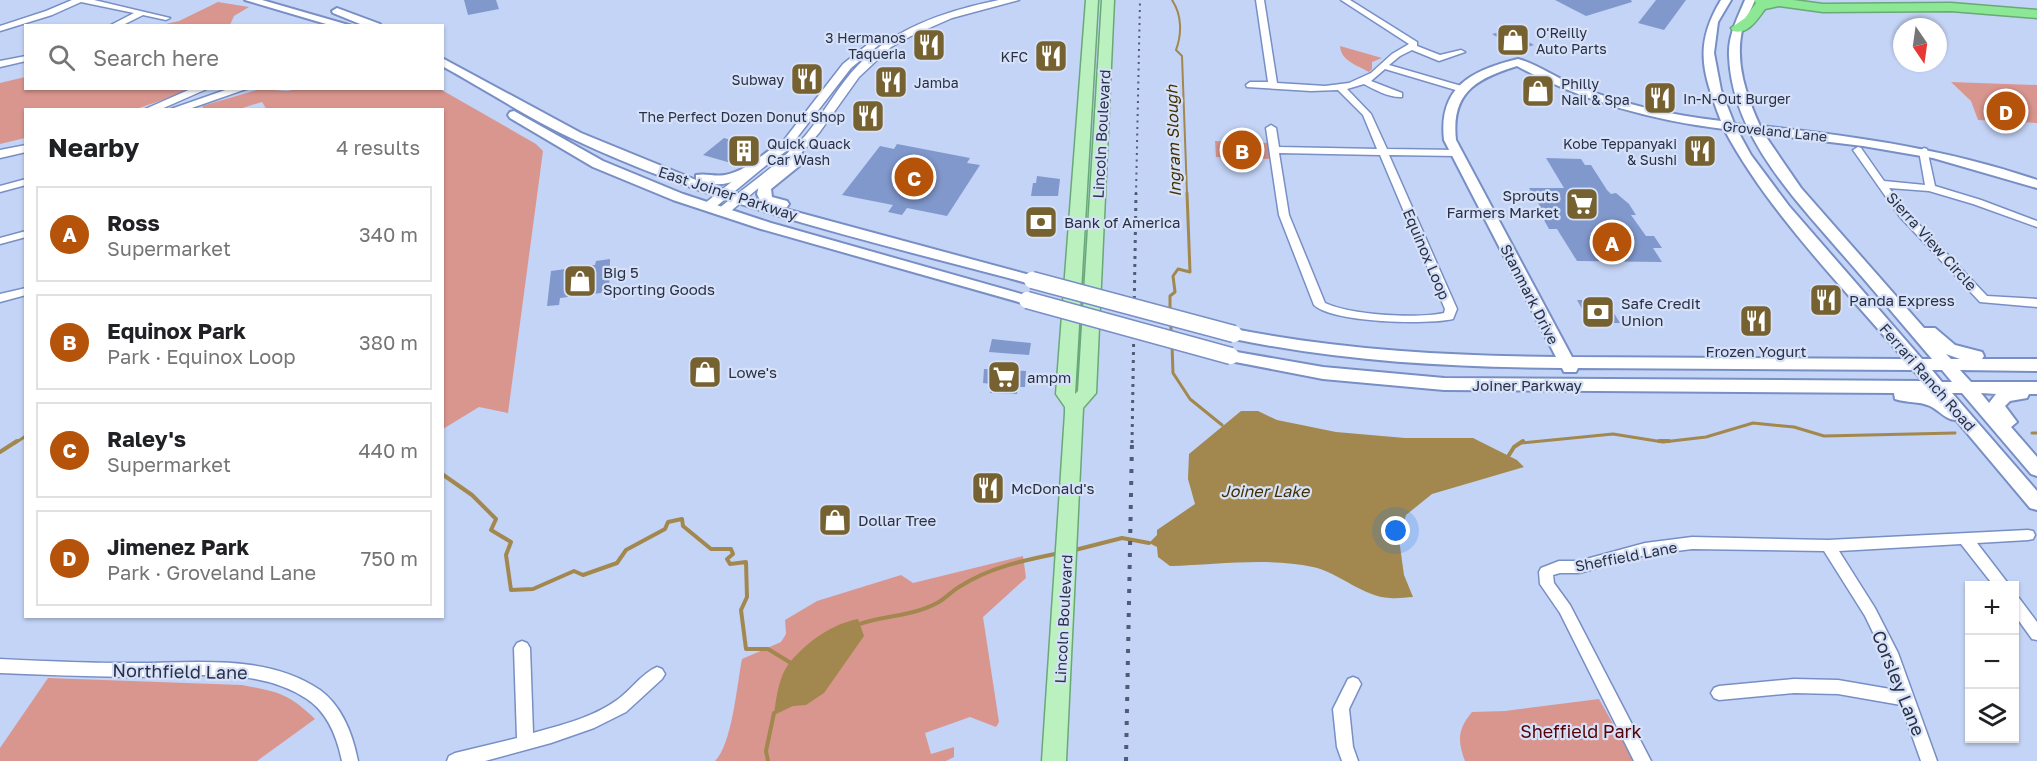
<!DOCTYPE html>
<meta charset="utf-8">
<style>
:root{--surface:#fff;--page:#f6f6f6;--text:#202124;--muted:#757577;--line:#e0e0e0;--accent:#b45309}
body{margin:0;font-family:"Golos Text",sans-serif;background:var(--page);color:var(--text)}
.controls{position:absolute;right:18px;bottom:18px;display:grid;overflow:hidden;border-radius:0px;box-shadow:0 2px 4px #0004}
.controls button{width:54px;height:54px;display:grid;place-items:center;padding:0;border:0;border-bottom:2px solid var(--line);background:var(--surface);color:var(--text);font:30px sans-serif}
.compass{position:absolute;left:1893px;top:18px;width:54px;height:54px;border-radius:50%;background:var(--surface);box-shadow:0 2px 4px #0004;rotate:167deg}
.you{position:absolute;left:1396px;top:531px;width:21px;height:21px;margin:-15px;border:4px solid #fff;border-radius:50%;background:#1a73e8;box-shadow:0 0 0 9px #1a73e833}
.badge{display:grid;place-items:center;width:39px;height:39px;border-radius:50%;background:var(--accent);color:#fff;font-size:20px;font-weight:700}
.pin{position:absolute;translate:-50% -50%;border:3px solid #fff;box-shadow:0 2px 6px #0006}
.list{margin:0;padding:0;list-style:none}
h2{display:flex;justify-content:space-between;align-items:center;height:78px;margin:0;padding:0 24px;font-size:26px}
h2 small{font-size:20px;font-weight:400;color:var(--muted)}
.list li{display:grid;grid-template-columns:39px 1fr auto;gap:18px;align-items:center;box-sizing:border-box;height:96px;margin:0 12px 12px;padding:0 12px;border:2px solid var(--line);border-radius:0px}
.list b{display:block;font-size:22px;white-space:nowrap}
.list p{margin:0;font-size:20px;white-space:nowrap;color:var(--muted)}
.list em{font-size:20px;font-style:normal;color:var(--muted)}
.icon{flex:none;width:33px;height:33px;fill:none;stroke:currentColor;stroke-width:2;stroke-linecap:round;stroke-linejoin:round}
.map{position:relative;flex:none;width:2037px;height:761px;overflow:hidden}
.search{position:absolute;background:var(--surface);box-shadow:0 2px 4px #0004;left:24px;top:24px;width:420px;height:66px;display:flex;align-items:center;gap:15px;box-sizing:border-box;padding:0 21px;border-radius:0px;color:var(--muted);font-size:22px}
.panel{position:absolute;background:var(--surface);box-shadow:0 2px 4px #0004;left:24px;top:108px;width:420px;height:510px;border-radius:0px}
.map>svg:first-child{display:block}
</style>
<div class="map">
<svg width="2037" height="761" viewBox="0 0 2037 761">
<rect width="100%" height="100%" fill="#c4d4f6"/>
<path fill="#d9968f" d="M218 2 249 7 234 16 230 25H161L179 21Z
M1340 46 1382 58 1372 62V69L1369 72C1357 65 1341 61 1340 46Z
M25 77 26 88 195 89 136 109 26 110 25 138 0 144V83Z
M1951 82 2037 85V123L1978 120 1971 101Z
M304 88 440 89 536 144 543 151 508 413 479 407 443 429 442 110H267L262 102 239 109H204L202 106 260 89 287 91Z
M1215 141 1267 143 1270 159 1216 157Z
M1023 556 1026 578 983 617 999 722 996 727 970 717 925 733 931 754 954 747V757L946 761H715C732 745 737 684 742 659L781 642 786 634 785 620 817 601 901 575 913 583Z
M48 678 242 685C278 692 288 693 315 719L257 761H0V748Z
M1599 699 1634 761H1465C1457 740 1458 729 1472 712L1505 711Z"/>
<path fill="#a2884e" d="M1241 411H1258L1277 420 1336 432 1405 438H1473L1517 460 1524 467 1432 494 1406 515 1399 539 1404 575 1413 597C1406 597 1398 599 1390 598 1363 597 1340 573 1313 567 1268 557 1216 565 1170 566L1158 557 1157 547 1149 543 1157 535V530L1195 504 1188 479 1189 454Z
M858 619 864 636 824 693 806 705 793 706 774 715C776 699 779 674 791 661 808 641 832 624 858 619Z"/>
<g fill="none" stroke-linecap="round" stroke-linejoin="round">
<path stroke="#a2884e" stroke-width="2" d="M1172 0C1182 15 1182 34 1176 50L1182 56 1187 194"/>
<path stroke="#a2884e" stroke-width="3" d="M1170 312V296L1175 292 1173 276 1178 269 1190 272 1187 193
M1171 321V336
M1172 345 1173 373 1190 399 1222 425
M2032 433H2037
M15 443 26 436
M1521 443 1613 434 1663 442 1706 437 1753 423 1794 427 1824 436 1955 433"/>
<path stroke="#a2884e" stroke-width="4" d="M1659 441H1669
M0 452 17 441
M1509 455 1514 447 1523 441
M442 474 472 495 496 519 491 530 511 542 506 555 511 590 533 589 574 571 583 575 617 563 626 550 665 529 668 522 682 519 683 526 711 549H731L733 554 727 559 730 564 746 562 747 597 741 610 746 649H768L791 663
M1075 550 1122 538 1149 543
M857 625C883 615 911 617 937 603 945 599 952 591 959 587 990 567 1025 560 1060 553
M768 761 766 751 774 713"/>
</g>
<path fill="#8198cd" d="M464 0H496L499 9 468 15Z
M1555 0H1631L1632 2 1586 16Z
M1656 0H1686L1664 30 1638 23Z
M1508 30 1534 45 1518 50 1492 34Z
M1650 91 1674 98 1672 105 1645 99Z
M724 138 751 146 749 148 755 149 739 163 733 161 731 163 703 155Z
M897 144 970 158 967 163 980 165 947 216 907 208 902 215 888 212 893 205 842 195 880 146 894 149Z
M1546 158 1581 159 1585 165H1591L1607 190 1611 194 1616 193 1629 204 1636 215H1631L1646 236H1654L1662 248H1653L1662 262 1577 261 1557 229H1549L1539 211H1543L1529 188H1564Z
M1037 176 1060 179 1058 196H1031L1033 183H1036Z
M1029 213 1056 214 1054 237H1029L1030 230H1026Z
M610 259 609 292 560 298 559 305 547 306 551 271 595 265 596 261Z
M1809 290H1826L1842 310H1825Z
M1577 300H1606L1620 323H1590Z
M992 339 1031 343 1029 355 989 352Z
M984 369 1026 371 1025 387H1018L1017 394 990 393 991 384 983 383Z"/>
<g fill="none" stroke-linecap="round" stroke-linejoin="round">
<defs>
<path id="minor" d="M72 0H94L170 18 166 20 143 15 121 26H109L134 13 81 2 52 15 0 31V26L46 11Z
M1256 0H1264L1277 83 1325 86 1349 83 1371 73 1392 54 1409 44 1341 0H1350L1417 42V46L1440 55 1461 50 1465 52 1439 61 1412 50 1400 56 1389 65 1465 87V91H1459L1385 69 1371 81 1402 93V97C1390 98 1375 90 1364 84L1347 89 1371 114 1387 149 1457 150 1462 153 1457 156 1389 155 1457 309 1453 319C1427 325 1333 323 1314 305L1279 215 1266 128 1271 125 1276 128 1279 147 1377 149 1363 115 1338 90 1311 91 1247 87 1246 85 1250 82H1268ZM1279 153 1380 155 1445 309 1444 313C1415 319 1352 315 1325 303L1289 215Z
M26 56V61L0 67V61Z
M1858 147 1861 148 1884 181 1925 185 1919 151 1924 148 1927 149 1935 186 1981 200 2037 221V227L1973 204 1929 191 1889 188 1908 213 1987 296 2037 299V307L1980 302 1900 217 1853 150Z
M26 179V185L0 192V186Z
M26 231V237L0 244V238Z
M26 288V295L0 302V294Z
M2028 530 2033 531 2035 535 2033 539 2028 540 1977 543 2010 586H1994L1961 544 1839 551 1875 608 1898 653 1937 761H1921L1901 705 1838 694 1794 693 1719 700 1714 698 1711 693 1714 688 1719 686 1794 679 1838 680 1896 690 1883 653 1865 616 1824 551 1692 549 1645 555 1579 573H1560L1553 575 1554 583 1570 605 1651 761H1634L1560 613 1540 584 1539 572 1541 568 1559 561H1579L1645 543 1692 537 1828 540Z
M2014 596 2019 598 2037 622V640L2032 639 2014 614Z
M522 641 527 643 530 648 533 733C561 725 592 718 617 700 630 691 642 673 657 667L662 669 665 674 662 679 626 712 594 728 551 743 485 761H447L449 756 455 753 517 738 514 648 517 643Z
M0 659C43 661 85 663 128 663 190 664 265 652 320 690 342 706 353 735 358 761H342C337 737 328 713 307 699 256 665 186 677 128 677 85 676 43 675 0 673Z
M1353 677 1358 679 1361 684 1349 709 1353 747 1358 761H1342L1337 747 1333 709 1348 679Z"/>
<path id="tertiary" d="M999 0H1019L952 18 911 36 891 47 859 77 819 133 803 151 726 215H718L716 212 718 209C747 186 779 164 805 136 822 116 834 93 851 73 888 30 944 11 999 0Z
M877 37 886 39 851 68 792 144 712 210H704L702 207 704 204 784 140 843 64Z
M193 88H209L159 110H143Z
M231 88H249L186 110H168Z
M1729 123 1755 126 1761 129 1755 132 1725 128 1723 126Z
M26 145V152L0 158V150Z"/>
<path id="secondary" d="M245 0H262L352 26H333Z
M1721 0H1731L1718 22 1714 53 1721 90 1735 126 1751 155 1789 206 1922 359H1932C1902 324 1873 289 1843 255 1794 198 1732 135 1729 56 1728 36 1737 19 1745 0H1755C1751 10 1745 20 1742 30 1735 64 1746 95 1760 126 1854 136 1947 149 2037 180V188L1933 158 1863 146 1764 134 1801 188 1924 328H1935L1955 345 1982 352 1984 356 1982 359H2037V371L1960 370 1971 382H2037V394H2029L2027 398 2010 401 2005 406 2017 422 2011 427 2037 457V476L2031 474 1962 393H1952L2037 491V510L2030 508 1956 420C1946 420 1940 411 1930 406 1919 401 1907 403 1895 399L1894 393 1444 390 1323 379 1225 360 1223 356 1225 352 1231 351 1323 367 1444 378 1923 381 1913 370 1578 368 1576 372H1564L1562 368C1449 367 1346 362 1234 339L1228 338 1226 334 1228 330 1234 329C1341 350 1447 356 1556 357L1444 140C1438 87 1472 70 1518 59 1537 64 1554 77 1572 84 1620 104 1670 115 1721 121 1703 73 1693 46 1721 0ZM1517 66C1582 101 1651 120 1724 129 1768 212 1843 287 1904 359L1572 357 1456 140C1451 93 1475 79 1517 66ZM1946 354 1960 359H1951ZM1932 370H1942L1952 382H1942ZM1981 393 1996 394 1989 403Z
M337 8 380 24 381 26H365L333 13 332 11Z
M442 58 581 133 696 180V175C706 173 715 177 725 175 744 172 762 155 778 144H788L789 147 788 150C763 166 737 190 705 183L761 202 757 194 759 185 791 159 789 152 790 149H800L805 160 803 163 771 189 772 197 787 201 789 204 787 207H778L1037 277 1039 280 1032 285 1027 283C874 242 717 207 573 139 528 118 486 90 442 66Z
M514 111 603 161 683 194 771 223 1032 297 1035 300 1027 305 1022 303 761 229 673 200 593 167 510 118 508 115 510 112Z"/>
<path id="primary" d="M1086 0H1098L1075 394 1078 391 1102 0H1114L1096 393 1083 408 1066 761H1042L1065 413V407L1056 394Z"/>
<path id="motorway" d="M1754 0H1793L1823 4 1951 3 2037 10V18L1951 11 1823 12 1779 6 1765 9C1757 20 1748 35 1733 31L1731 28 1745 18 1756 3Z"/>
</defs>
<use href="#minor" stroke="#788fc5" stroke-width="3"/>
<use href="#tertiary" stroke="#788fc5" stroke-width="3"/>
<use href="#secondary" stroke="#788fc5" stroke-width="4"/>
<use href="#primary" stroke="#69a879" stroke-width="3"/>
<use href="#motorway" stroke="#69a879" stroke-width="3"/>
<use href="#minor" fill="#fff" fill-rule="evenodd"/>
<use href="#tertiary" fill="#fff" fill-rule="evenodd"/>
<use href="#secondary" fill="#fff" fill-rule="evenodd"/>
<use href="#primary" fill="#baf1bf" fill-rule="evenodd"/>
<use href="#motorway" fill="#8ce894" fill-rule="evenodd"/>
<path stroke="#505b75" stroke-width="2" stroke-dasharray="2 4.5" stroke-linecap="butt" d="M1136 194 1140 0"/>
<path stroke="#505b75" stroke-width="3" stroke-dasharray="3 5" stroke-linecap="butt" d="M1132 443 1136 193"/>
<path stroke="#505b75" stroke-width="4" stroke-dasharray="4 8" stroke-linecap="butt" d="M1126 761 1132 441"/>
<defs>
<path id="secondary-bridge" d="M1032 280 1234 334
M1027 300 1231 356"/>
</defs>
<use href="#secondary-bridge" stroke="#788fc5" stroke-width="19" stroke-linecap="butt"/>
<use href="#secondary-bridge" stroke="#fff" stroke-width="16"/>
</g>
<defs>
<symbol id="shop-square" viewBox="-11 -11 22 22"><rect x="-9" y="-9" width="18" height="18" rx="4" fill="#766130" stroke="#d6e1f8"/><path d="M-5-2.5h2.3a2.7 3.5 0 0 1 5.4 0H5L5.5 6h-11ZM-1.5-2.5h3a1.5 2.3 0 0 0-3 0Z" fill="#fff"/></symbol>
<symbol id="restaurant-square" viewBox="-11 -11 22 22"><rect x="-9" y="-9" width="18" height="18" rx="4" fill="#766130" stroke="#d6e1f8"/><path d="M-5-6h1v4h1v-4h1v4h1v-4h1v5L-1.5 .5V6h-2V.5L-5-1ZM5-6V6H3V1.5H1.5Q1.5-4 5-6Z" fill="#fff"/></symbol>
<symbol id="building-square" viewBox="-11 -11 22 22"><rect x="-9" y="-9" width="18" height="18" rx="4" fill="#766130" stroke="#d6e1f8"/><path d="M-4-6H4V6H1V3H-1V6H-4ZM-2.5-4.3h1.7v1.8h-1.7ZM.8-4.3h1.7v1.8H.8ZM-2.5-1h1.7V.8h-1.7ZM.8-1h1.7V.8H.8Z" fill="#fff"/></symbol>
<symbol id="supermarket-square" viewBox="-11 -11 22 22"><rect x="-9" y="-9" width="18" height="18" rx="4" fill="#766130" stroke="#d6e1f8"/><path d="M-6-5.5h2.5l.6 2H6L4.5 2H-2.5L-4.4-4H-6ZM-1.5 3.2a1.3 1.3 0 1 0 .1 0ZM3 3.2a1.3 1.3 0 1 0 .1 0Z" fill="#fff"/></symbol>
<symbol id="bank-square" viewBox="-11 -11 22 22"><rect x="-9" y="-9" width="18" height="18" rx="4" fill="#766130" stroke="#d6e1f8"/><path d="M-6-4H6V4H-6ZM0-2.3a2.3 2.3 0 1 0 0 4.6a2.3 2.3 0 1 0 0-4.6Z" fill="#fff"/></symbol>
</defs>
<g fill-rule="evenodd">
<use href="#shop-square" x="1494" y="21" width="38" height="38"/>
<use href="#restaurant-square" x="910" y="26" width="38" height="38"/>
<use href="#restaurant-square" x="1032" y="37" width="38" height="38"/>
<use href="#restaurant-square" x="788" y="60" width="38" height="38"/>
<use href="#restaurant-square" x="872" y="63" width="38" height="38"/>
<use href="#shop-square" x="1519" y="72" width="38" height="38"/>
<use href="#restaurant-square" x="1641" y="79" width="38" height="38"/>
<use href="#restaurant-square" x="849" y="97" width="38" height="38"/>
<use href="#building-square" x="725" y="132" width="38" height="38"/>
<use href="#restaurant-square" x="1681" y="132" width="38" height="38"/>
<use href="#supermarket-square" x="1563" y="185" width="38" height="38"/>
<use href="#bank-square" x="1022" y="203" width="38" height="38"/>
<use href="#shop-square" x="561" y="262" width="38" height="38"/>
<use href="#restaurant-square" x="1807" y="281" width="38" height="38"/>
<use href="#bank-square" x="1579" y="293" width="38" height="38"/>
<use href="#restaurant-square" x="1737" y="302" width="38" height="38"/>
<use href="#shop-square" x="686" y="353" width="38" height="38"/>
<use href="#supermarket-square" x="985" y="358" width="38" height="38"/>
<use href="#restaurant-square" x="969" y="469" width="38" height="38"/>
<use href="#shop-square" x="816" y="501" width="38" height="38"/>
</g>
<g text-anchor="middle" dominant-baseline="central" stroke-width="4.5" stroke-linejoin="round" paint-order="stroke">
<g font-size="14" fill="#273047" stroke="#d6e1f8" text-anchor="start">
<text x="1536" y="32">O'Reilly<tspan x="1536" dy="16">Auto Parts</tspan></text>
<text x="906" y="37" text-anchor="end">3 Hermanos<tspan x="906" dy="16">Taqueria</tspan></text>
<text x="1028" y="56" text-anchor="end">KFC</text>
<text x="784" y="79" text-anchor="end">Subway</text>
<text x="914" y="82">Jamba</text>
<text x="1561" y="83">Philly<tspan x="1561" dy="16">Nail &amp; Spa</tspan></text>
<text x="1683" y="98">In-N-Out Burger</text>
<text x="845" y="116" text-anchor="end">The Perfect Dozen Donut Shop</text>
<text x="767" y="143">Quick Quack<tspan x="767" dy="16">Car Wash</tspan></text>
<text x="1677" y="143" text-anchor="end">Kobe Teppanyaki<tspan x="1677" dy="16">&amp; Sushi</tspan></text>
</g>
<g font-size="14" fill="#273047" stroke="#d6e1f8">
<text transform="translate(1775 131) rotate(6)">Groveland Lane</text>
</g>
<g font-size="15" fill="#273047" stroke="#d6e1f8">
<text transform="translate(1101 134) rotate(-87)">Lincoln Boulevard</text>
<text transform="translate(728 193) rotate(18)">East Joiner Parkway</text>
<text transform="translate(1932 241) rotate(48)">Sierra View Circle</text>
<text transform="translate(1427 254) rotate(67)">Equinox Loop</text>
<text transform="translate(1530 294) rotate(63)">Stanmark Drive</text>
<text transform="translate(1928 377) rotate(49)">Ferrari Ranch Road</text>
<text x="1527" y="385">Joiner Parkway</text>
<text transform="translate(1626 556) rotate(-11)">Sheffield Lane</text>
<text transform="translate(1063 619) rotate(-87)">Lincoln Boulevard</text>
</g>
<g font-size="15" fill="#273047" stroke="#d6e1f8" text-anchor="start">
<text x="1559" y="195" text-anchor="end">Sprouts<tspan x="1559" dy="17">Farmers Market</tspan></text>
<text x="1064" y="222">Bank of America</text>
<text x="603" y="272">Big 5<tspan x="603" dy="17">Sporting Goods</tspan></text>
<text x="1849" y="300">Panda Express</text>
<text x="1621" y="303">Safe Credit<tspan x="1621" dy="17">Union</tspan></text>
<text x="1756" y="351" text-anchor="middle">Frozen Yogurt</text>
<text x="728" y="372">Lowe's</text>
<text x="1027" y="377">ampm</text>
<text x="1011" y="488">McDonald's</text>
<text x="858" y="520">Dollar Tree</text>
</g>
<g font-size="16" font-style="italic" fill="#423000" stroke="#d6e1f8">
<text transform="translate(1173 141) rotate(-92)">Ingram Slough</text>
<text x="1265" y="491">Joiner Lake</text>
</g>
<g font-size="18" fill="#273047" stroke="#d6e1f8">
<text transform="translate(180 671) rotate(1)">Northfield Lane</text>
<text transform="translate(1899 683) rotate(68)">Corsley Lane</text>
</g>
<g font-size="18" fill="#560206" stroke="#d6e1f8">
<text x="1581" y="731">Sheffield Park</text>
</g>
</g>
</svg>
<div class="controls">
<button>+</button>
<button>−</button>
<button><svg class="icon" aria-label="layers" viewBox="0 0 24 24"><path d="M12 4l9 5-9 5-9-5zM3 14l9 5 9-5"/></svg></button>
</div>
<svg class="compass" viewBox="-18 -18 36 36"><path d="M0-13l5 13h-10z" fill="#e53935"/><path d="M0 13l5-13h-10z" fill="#757577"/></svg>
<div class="you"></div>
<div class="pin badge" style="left:1612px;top:242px">A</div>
<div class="pin badge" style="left:1242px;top:150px">B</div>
<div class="pin badge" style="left:914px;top:177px">C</div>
<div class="pin badge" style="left:2006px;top:111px">D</div>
<div class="search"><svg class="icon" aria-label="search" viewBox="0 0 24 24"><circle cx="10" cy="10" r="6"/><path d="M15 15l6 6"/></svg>Search here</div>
<section class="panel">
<h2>Nearby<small>4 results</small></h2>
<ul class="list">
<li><span class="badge">A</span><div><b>Ross</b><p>Supermarket</p></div><em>340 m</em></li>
<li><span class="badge">B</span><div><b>Equinox Park</b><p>Park · Equinox Loop</p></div><em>380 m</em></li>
<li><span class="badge">C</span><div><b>Raley's</b><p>Supermarket</p></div><em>440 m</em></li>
<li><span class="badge">D</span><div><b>Jimenez Park</b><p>Park · Groveland Lane</p></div><em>750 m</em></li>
</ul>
</section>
</div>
